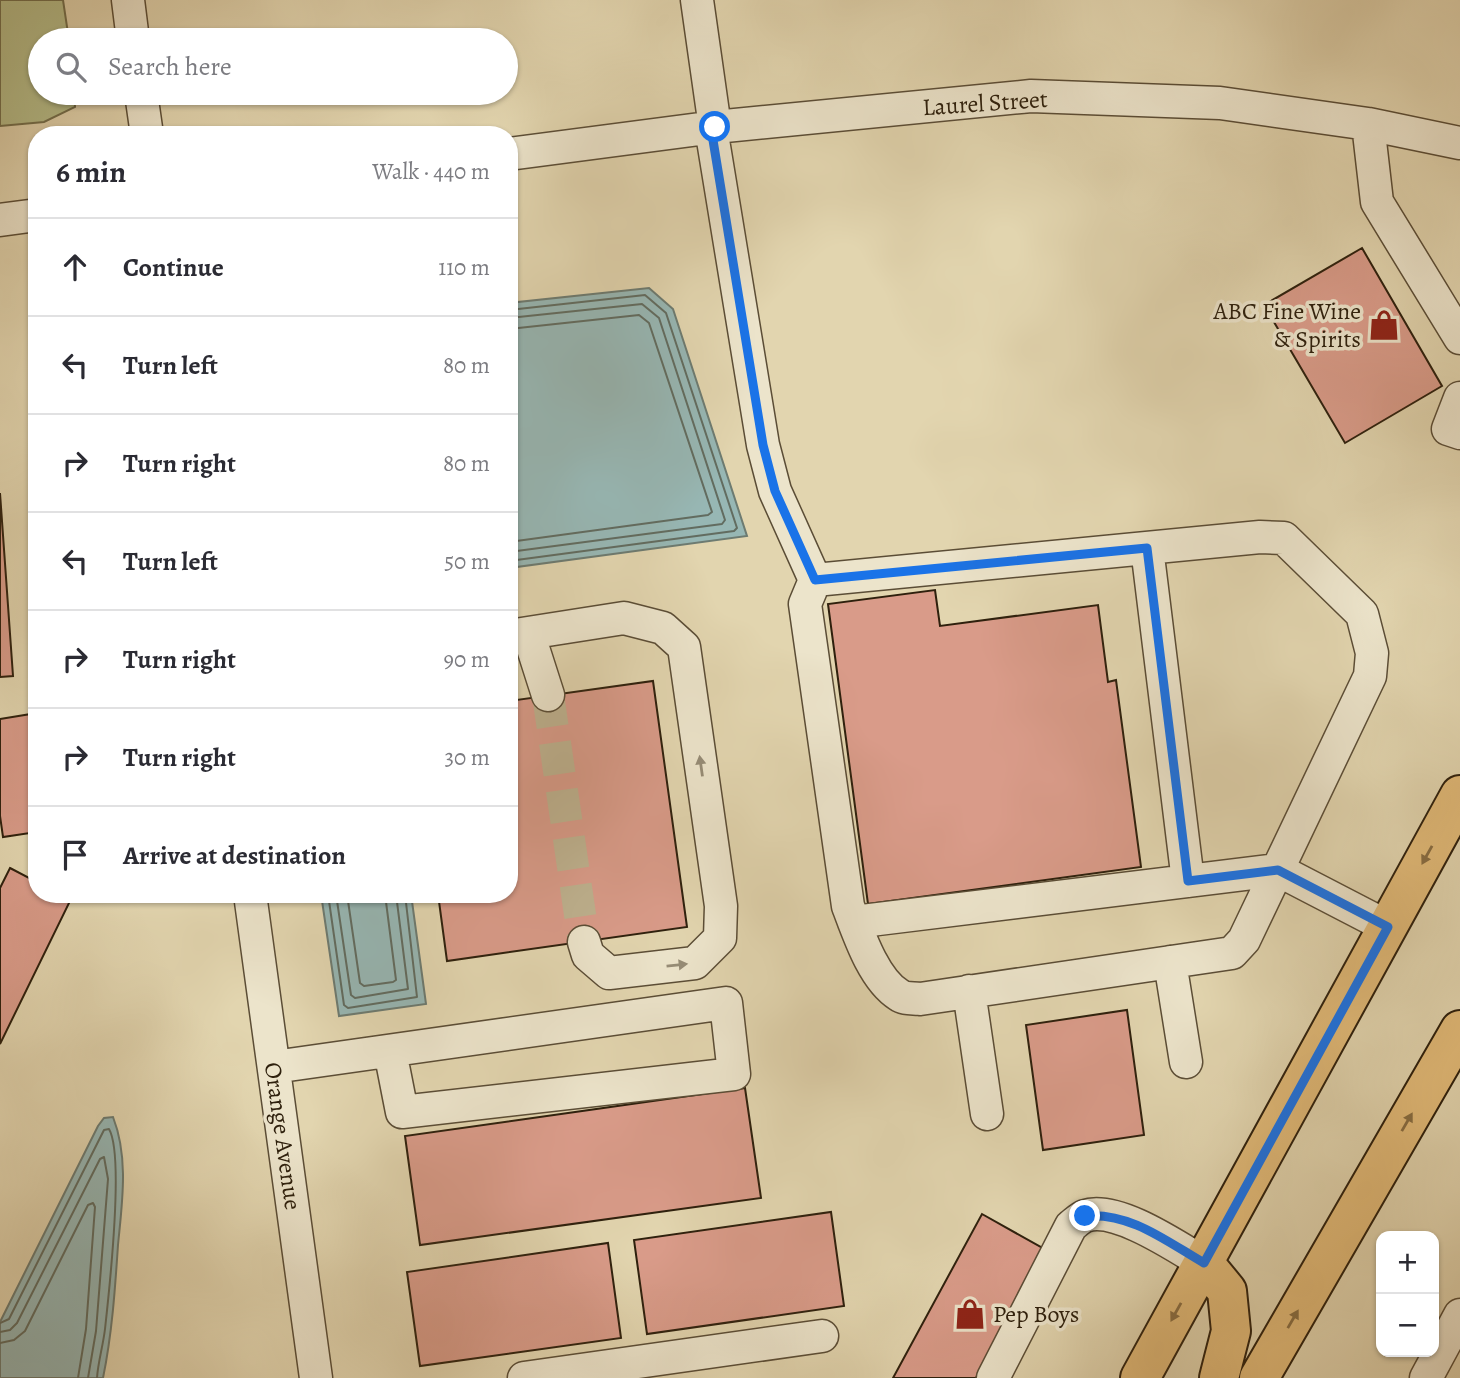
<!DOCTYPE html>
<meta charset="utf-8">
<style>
:root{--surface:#fff;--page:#f2f2f3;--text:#2b2b33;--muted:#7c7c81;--line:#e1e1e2}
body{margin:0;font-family:Alegreya,serif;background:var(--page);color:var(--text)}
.controls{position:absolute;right:21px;bottom:21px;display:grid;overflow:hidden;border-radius:14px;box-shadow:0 2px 5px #0004}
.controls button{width:63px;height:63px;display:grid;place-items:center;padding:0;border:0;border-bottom:2px solid var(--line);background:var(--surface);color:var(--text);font:35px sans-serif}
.stop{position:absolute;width:21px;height:21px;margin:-16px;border:5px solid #1a73e8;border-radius:50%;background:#fff}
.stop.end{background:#1a73e8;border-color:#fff;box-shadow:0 2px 7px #0008}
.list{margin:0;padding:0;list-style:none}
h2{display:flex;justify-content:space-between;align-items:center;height:91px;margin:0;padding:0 28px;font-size:30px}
h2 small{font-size:23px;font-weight:400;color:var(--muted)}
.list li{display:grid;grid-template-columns:46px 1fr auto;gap:21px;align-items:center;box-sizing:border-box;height:98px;padding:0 28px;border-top:2px solid var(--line)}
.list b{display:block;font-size:26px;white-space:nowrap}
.list em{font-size:23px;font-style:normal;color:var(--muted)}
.icon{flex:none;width:38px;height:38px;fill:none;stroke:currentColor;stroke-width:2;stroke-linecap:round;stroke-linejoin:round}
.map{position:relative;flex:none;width:1460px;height:1378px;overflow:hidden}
.search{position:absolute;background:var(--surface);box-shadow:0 2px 5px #0004;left:28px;top:28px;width:490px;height:77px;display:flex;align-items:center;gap:18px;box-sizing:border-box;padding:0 24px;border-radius:38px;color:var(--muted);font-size:26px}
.panel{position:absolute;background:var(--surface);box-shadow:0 2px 5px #0004;left:28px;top:126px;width:490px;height:777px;border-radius:28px}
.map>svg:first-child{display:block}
</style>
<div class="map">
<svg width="1460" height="1378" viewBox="0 0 1460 1378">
<rect width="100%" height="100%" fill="#e2d5af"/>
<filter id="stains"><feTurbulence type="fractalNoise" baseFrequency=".00286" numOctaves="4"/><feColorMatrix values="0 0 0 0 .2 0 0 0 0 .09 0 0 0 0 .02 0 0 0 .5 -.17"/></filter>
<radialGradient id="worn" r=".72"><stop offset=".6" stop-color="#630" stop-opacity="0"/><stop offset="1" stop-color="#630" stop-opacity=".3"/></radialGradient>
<path fill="#b5bd8a" stroke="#726e4c" stroke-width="2" d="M0 0H63L69 40H40V93H74L75 107 44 122 0 126Z"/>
<path fill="#97b7b4" stroke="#6d7b71" stroke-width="2" d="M649 288 673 309 747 536 509 568V303Z
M321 894H411L426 1004 339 1016Z
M113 1117C129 1158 122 1203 118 1245 115 1290 112 1334 103 1378H0V1322L98 1126 104 1118Z"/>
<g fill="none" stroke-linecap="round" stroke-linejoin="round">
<path stroke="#626c60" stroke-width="2" d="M509 310 645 295 666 313 737 528 734 531 509 561
M509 318 642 304 659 318 725 520 722 524 509 552
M509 329 639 315 649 323 712 512 708 515 509 542
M328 894 344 1005 348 1008 417 997 405 894
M336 894 351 995 355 998 408 989 396 894
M347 894 360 983 364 986 393 982 396 980 385 894
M0 1323 9 1319 104 1130 109 1129C124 1155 109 1293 105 1329 103 1346 98 1362 97 1378
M0 1332 10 1330 17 1323 100 1159 104 1157 108 1179 96 1331 88 1378
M0 1343 14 1340 25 1331 88 1205 93 1203 95 1207 86 1329 78 1378"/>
</g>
<path fill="#d99b89" stroke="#2e200d" stroke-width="2" d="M1362 248 1442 386 1345 443 1264 305Z
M0 493 13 676 0 677Z
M935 590 940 626 1098 605 1108 682 1116 680 1141 867 868 904 828 604Z
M653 681 687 927 447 961 438 894H509V701Z
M37 713V832L3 837 0 816V719Z
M10 868 37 882V894H62L71 899 0 1044V888Z
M1127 1010 1144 1135 1043 1150 1026 1025Z
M745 1088 761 1198 420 1245 405 1136Z
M831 1212 844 1306 647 1334 634 1240Z
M982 1214 1046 1250 976 1378H893Z
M608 1243 621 1338 420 1366 407 1272Z"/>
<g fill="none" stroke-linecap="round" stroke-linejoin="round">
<path stroke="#beb18f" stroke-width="32" stroke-dasharray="32 16" stroke-linecap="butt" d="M548 695 584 942"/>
<defs>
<path id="minor" d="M128 0 133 40
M697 0 715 127
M141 93 147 135
M1368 124 1377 202 1460 338
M711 128 763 445 775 491 815 580 805 604 848 906C858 932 873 979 899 995 904 999 913 998 920 999L1232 953 1244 940 1370 676 1372 653 1362 614 1284 538 1260 537 815 580
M509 154 715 127 1031 96 1220 103 1368 124 1460 143
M0 220 37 215
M1460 398 1448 429 1460 433
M1147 548 1188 881
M524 634 532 645 548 695
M509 636 624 618 663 628 684 647 721 906 720 938 695 963 609 973 588 955 584 942
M250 894 316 1378
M854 922 1278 870 1388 927
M1170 962 1186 1062
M969 991 987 1114
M274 1067 726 1003 734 1074 402 1112 390 1051
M524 1378 822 1336
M993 1378 1071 1226C1075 1223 1080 1218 1085 1216 1116 1205 1177 1247 1204 1263
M1426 1378 1460 1315"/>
<path id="major" d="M1204 1263 1227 1291 1231 1331 1219 1378
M1140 1378 1460 795
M1259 1378 1460 1030"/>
</defs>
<use href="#minor" stroke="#5b4d36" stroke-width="35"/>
<use href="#major" stroke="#2e200d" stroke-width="42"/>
<use href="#minor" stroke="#ece4cb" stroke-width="32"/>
<use href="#major" stroke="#e1ba78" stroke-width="38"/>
</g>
<defs><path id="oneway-solid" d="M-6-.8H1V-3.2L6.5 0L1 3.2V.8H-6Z" transform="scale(1.75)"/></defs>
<g fill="#968c76">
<use href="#oneway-solid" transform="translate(701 766) rotate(-98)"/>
<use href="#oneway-solid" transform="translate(677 965) rotate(-6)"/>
</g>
<g fill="#886d42">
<use href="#oneway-solid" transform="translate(1427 855) rotate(119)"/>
<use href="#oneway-solid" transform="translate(1407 1122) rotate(-60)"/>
<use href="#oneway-solid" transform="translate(1176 1312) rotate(119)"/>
<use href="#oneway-solid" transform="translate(1293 1319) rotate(-60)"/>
</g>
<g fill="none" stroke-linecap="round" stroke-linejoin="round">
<path stroke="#1a73e8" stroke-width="9" d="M715 127 711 128 763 445 775 491 815 580 1147 548 1188 881 1278 870 1388 927 1204 1263C1166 1241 1130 1212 1085 1216"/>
</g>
<defs>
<symbol id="shop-bare" viewBox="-9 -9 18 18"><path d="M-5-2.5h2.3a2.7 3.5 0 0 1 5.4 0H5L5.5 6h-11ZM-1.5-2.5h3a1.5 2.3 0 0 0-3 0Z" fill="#8f2418" stroke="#ece4cb" stroke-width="2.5" paint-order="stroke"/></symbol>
</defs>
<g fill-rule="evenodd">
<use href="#shop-bare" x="1362" y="303" width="44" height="44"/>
<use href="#shop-bare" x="948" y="1292" width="44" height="44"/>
</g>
<g text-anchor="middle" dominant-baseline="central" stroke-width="7" stroke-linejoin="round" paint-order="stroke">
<g font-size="24" fill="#2e200d" stroke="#ece4cb">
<text transform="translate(985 103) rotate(-4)">Laurel Street</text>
<text transform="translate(283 1136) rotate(82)">Orange Avenue</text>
</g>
<g font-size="24" fill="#2e200d" stroke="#ece4cb" text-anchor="end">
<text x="1361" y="311">ABC Fine Wine<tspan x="1361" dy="28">&amp; Spirits</tspan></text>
<text x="993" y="1314" text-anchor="start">Pep Boys</text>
</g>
</g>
<rect width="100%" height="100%" filter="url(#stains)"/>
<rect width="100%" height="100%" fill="url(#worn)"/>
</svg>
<div class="controls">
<button>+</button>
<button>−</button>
</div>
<div class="stop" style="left:715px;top:127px"></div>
<div class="stop end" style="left:1085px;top:1216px"></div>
<div class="search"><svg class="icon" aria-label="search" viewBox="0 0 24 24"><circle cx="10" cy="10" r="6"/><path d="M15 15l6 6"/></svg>Search here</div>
<section class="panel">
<h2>6 min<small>Walk · 440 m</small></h2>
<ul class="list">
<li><svg class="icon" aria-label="ahead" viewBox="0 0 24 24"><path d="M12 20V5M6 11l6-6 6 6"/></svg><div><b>Continue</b></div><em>110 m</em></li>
<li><svg class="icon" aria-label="left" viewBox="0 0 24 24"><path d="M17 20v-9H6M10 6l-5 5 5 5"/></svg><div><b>Turn left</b></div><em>80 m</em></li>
<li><svg class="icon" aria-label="right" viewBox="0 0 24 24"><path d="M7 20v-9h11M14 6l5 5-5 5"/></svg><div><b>Turn right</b></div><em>80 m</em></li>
<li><svg class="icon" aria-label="left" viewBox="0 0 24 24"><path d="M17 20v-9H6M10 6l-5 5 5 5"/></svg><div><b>Turn left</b></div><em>50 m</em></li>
<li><svg class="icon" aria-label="right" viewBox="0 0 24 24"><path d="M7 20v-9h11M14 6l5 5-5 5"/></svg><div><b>Turn right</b></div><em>90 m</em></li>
<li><svg class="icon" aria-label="right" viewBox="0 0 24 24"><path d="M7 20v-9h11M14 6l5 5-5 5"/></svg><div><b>Turn right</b></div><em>30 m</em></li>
<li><svg class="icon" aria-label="arrive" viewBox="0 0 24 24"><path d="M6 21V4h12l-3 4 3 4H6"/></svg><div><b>Arrive at destination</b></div></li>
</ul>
</section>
</div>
